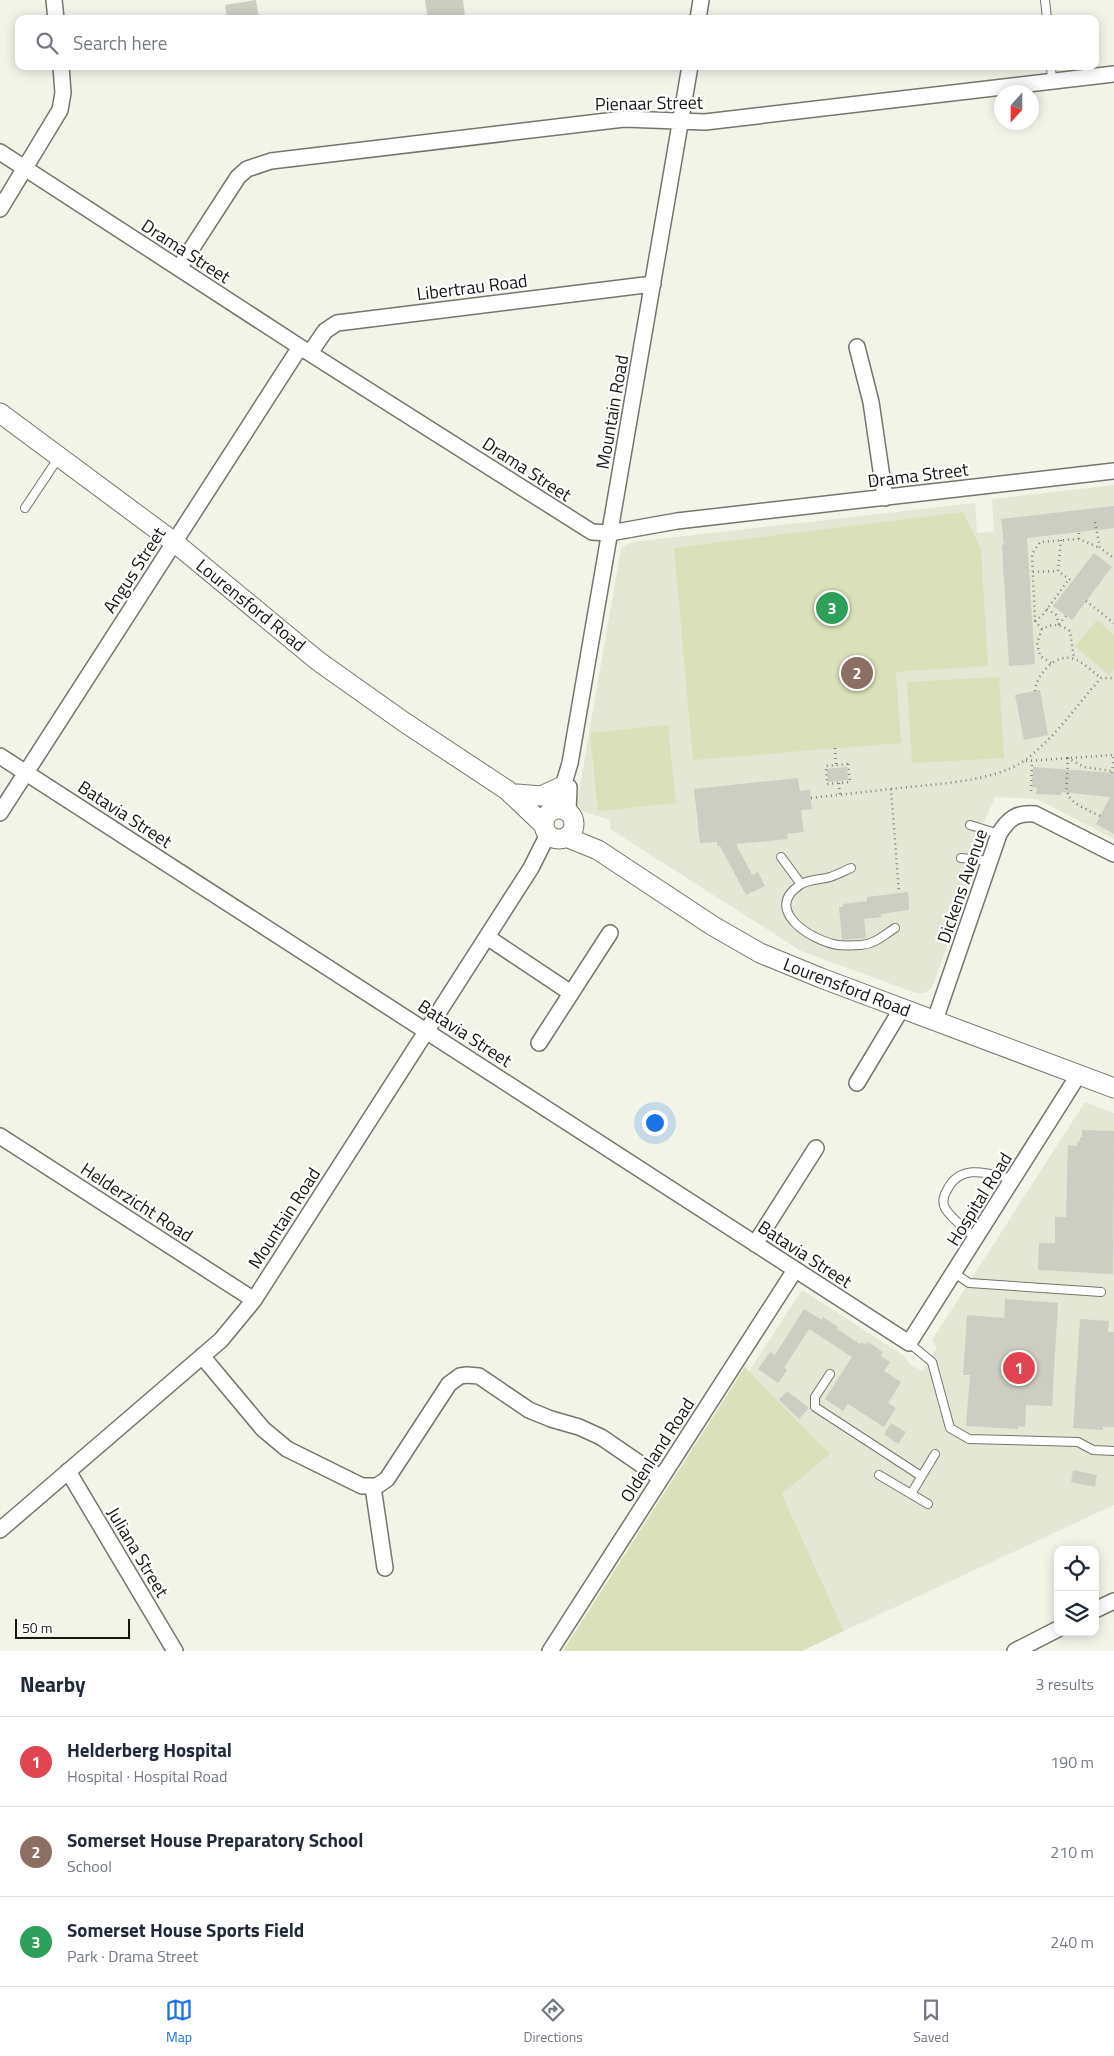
<!DOCTYPE html>
<meta charset="utf-8">
<style>
:root{--surface:#fff;--page:#f2f2f3;--text:#1f2937;--muted:#747a83;--line:#e0e1e3;--accent:#1a73e8}
body{margin:0;font-family:"Titillium Web",sans-serif;background:var(--page);color:var(--text)}
.controls{position:absolute;right:15px;bottom:15px;display:grid;overflow:hidden;border-radius:10px;box-shadow:0 2px 12px #0003}
.controls button{width:45px;height:45px;display:grid;place-items:center;padding:0;border:0;border-bottom:1px solid var(--line);background:var(--surface);color:var(--text);font:25px sans-serif}
.compass{position:absolute;left:994px;top:85px;width:45px;height:45px;border-radius:50%;background:var(--surface);box-shadow:0 2px 12px #0003;rotate:201deg}
.scale{position:absolute;left:15px;bottom:12px;width:115px;box-sizing:border-box;padding-left:5px;border:2px solid #151511;border-top:0;font-size:14px;line-height:18px;white-space:nowrap;color:#151511;-webkit-text-stroke:4px #fff;paint-order:stroke}
.you{position:absolute;left:654px;top:1122px;width:18px;height:18px;margin:-12px;border:4px solid #fff;border-radius:50%;background:#1a73e8;box-shadow:0 0 0 8px #1a73e833}
.badge{display:grid;place-items:center;width:32px;height:32px;border-radius:50%;background:var(--accent);color:#fff;font-size:16px;font-weight:700}
.pin{position:absolute;translate:-50% -50%;border:2px solid #fff;box-shadow:0 1px 5px #0006}
.list{margin:0;padding:0;list-style:none}
h2{display:flex;justify-content:space-between;align-items:center;height:65px;margin:0;padding:0 20px;font-size:21px}
h2 small{font-size:16px;font-weight:400;color:var(--muted)}
.list li{display:grid;grid-template-columns:32px 1fr auto;gap:15px;align-items:center;box-sizing:border-box;height:90px;padding:0 20px;border-top:1px solid var(--line)}
.list b{display:block;font-size:19px;white-space:nowrap}
.list p{margin:0;font-size:16px;white-space:nowrap;color:var(--muted)}
.list em{font-size:16px;font-style:normal;color:var(--muted)}
.icon{flex:none;width:28px;height:28px;fill:none;stroke:currentColor;stroke-width:2;stroke-linecap:round;stroke-linejoin:round}
.map{position:relative;flex:none;width:1114px;height:1651px;overflow:hidden}
.search{position:absolute;background:var(--surface);box-shadow:0 2px 12px #0003;left:15px;right:15px;top:15px;height:55px;display:flex;align-items:center;gap:12px;box-sizing:border-box;padding:0 18px;border-radius:10px;color:var(--muted);font-size:19px}
.sheet{height:335px;background:var(--surface)}
nav{display:flex;justify-content:space-around;align-items:center;box-sizing:border-box;height:70px;border-top:1px solid var(--line);background:var(--surface);font-size:14px;color:var(--muted)}
nav a{display:grid;justify-items:center;gap:2px}
nav .on{color:var(--accent)}
.map>svg:first-child{display:block}
</style>
<div class="map">
<svg width="1114" height="1651" viewBox="0 0 1114 1651">
<rect width="100%" height="100%" fill="#f1f4e7"/>
<path fill="#e3e7d3" d="M1114 485V839L1037 799 995 797 966 862 975 868 932 988 924 993H916L801 951 610 829V820L576 809 621 548 632 542 975 503 977 533 994 532 992 499Z
M1085 1102 1114 1113V1505L844 1631 782 1494 830 1454 749 1371 802 1290 903 1355 912 1366 923 1371 937 1348 932 1340Z"/>
<path fill="#dae1ba" d="M963 512 981 549 988 666 896 672 901 743 693 760 674 548Z
M1097 620 1114 635V669L1109 675 1075 646Z
M999 677 1004 758 912 763 907 682Z
M668 725 676 803 598 811 590 733Z
M745 1367 830 1454 782 1494 844 1631 802 1651H563Z"/>
<path fill="#cccec2" d="M256 0 259 19H227L225 5Z
M425 0H463L465 16 428 19Z
M1114 506V528L1027 538 1035 664 1009 666 1002 545H1004L1001 519Z
M1094 553 1112 567 1072 620 1053 606Z
M1040 690 1048 735 1024 740 1015 695Z
M847 767 848 780 828 782 827 769Z
M1033 767 1114 773V834L1096 824 1110 797 1061 792V795L1036 794 1037 788 1032 787Z
M798 778 800 791 810 790 812 809 801 810 804 832 787 834 788 839 736 844 752 875 758 872 765 886 746 895 720 846H717V842L700 843 694 789Z
M908 892 909 910 881 914V917L864 919 866 938 842 940 839 907H843V904L867 901V897Z
M1082 1130 1114 1131 1113 1274 1038 1270 1039 1243H1055V1217H1066L1068 1145 1077 1146V1141L1080 1142V1137H1082Z
M1005 1299 1058 1303 1052 1406 1026 1405 1025 1427 1018 1426V1429L966 1426 970 1375H963L967 1315 1004 1318Z
M804 1309 822 1320 823 1317 838 1327 837 1329 860 1344 861 1342 866 1345 868 1342 883 1352 881 1356 890 1362 884 1371 901 1382 888 1403 896 1408 884 1427 848 1404 843 1411 825 1399 852 1357 809 1329 784 1368 787 1370 778 1383 758 1369 770 1352 775 1355Z
M1080 1319 1109 1321 1108 1332H1114V1427H1103V1430L1073 1428Z
M787 1391 809 1408 799 1419 779 1400Z
M891 1423 906 1432 898 1444 884 1434Z
M1073 1470 1097 1475 1095 1487 1071 1482Z"/>
<g fill="none" stroke-linecap="round" stroke-linejoin="round">
<defs>
<path id="service" d="M1045 0 1047 19
M1051 66 1052 81
M25 508 59 457
M970 825 999 834
M781 857 801 884
M961 858 990 861
M851 868C844 871 837 875 830 877 821 880 808 879 800 885 762 910 812 941 838 945 845 946 854 945 861 945 875 944 884 935 895 928
M976 1238C966 1229 952 1220 945 1208 942 1202 944 1195 947 1190 961 1162 990 1174 1013 1179
M954 1273 969 1283 1101 1292
M909 1343 932 1362 950 1428 969 1439 1078 1442 1093 1450 1114 1451
M830 1374 815 1397V1407L921 1476
M879 1475 928 1504
M911 1494 935 1454"/>
<path id="minor" d="M54 0 56 19
M698 19 701 0
M0 152 300 347 592 532 610 533 677 521 1114 471
M0 209 60 110 63 93 61 66
M179 268 238 177 247 169 271 161 624 119 705 122 1114 74
M857 347 871 402 885 498
M310 353 325 331 337 323 653 284
M0 756 909 1343 1079 1074
M556 810 570 763 690 66
M568 812 569 787
M0 813 300 347
M487 937 571 993
M935 1020 999 834C1008 819 1017 812 1035 814L1114 854
M539 1043 610 933
M857 1083 902 1008
M0 1136 254 1300
M755 1244 816 1148
M202 1356 263 1429 287 1449 362 1486H377L387 1479 449 1384 460 1376 467 1375 479 1376 529 1410 551 1419 579 1427 601 1437 661 1478
M68 1471 175 1651
M373 1487 385 1568
M0 1530 221 1340 254 1300 531 868 548 834
M1095 1610 1114 1601
M550 1651 795 1270
M1015 1651 1058 1629"/>
<path id="tertiary" d="M0 413 174 542 318 661 404 722 507 790 544 825
M517 794 541 796 563 786
M544 824a15 15 0 1 1 30 0a15 15 0 1 1-30 0Z
M566 837 598 850 713 926 760 953 821 978 1114 1088"/>
</defs>
<use href="#service" stroke="#75766b" stroke-width="10"/>
<use href="#minor" stroke="#75766b" stroke-width="18"/>
<use href="#tertiary" stroke="#75766b" stroke-width="21"/>
<path stroke="#7f8078" stroke-width="2.5" stroke-dasharray="1 4" stroke-linecap="butt" d="M1095 522 1100 548 1114 558
M1079 533V539L1100 548
M1061 540 1058 571 1072 581
M1033 572 1058 571
M1086 601 1114 623
M1047 609 1056 615 1059 624 1066 616
M1035 621 1042 616 1069 579
M1042 629 1035 621 1032 554 1040 542 1079 539
M1051 663 1040 656 1037 643 1042 629C1054 623 1059 624 1070 631L1074 658
M1035 691C1036 675 1056 652 1074 659 1083 662 1093 672 1101 678
M835 748 836 765
M1026 761 1114 755
M848 764 850 782 827 784 826 766Z
M1112 773 1114 756
M839 783 840 795
M891 789C929 784 994 783 1025 760 1055 738 1077 705 1101 678H1114
M1031 791 1032 761
M811 798 891 789 899 893
M1100 816C1061 797 1066 800 1068 758L1084 767 1112 771"/>
<use href="#service" stroke="#fff" stroke-width="8"/>
<use href="#minor" stroke="#fff" stroke-width="15"/>
<use href="#tertiary" stroke="#fff" stroke-width="19"/>
</g>
<g text-anchor="middle" dominant-baseline="central" stroke-width="4.5" stroke-linejoin="round" paint-order="stroke">
<g font-size="18" fill="#151511" stroke="#fff">
<text transform="translate(649 103) rotate(-1)">Pienaar Street</text>
<text transform="translate(186 251) rotate(33)">Drama Street</text>
<text transform="translate(472 287) rotate(-7)">Libertrau Road</text>
<text transform="translate(612 412) rotate(-80)">Mountain Road</text>
<text transform="translate(527 469) rotate(33)">Drama Street</text>
<text transform="translate(918 475) rotate(-7)">Drama Street</text>
<text transform="translate(134 570) rotate(-57)">Angus Street</text>
<text transform="translate(251 605) rotate(39)">Lourensford Road</text>
<text transform="translate(125 814) rotate(33)">Batavia Street</text>
<text transform="translate(962 886) rotate(-71)">Dickens Avenue</text>
<text transform="translate(847 987) rotate(21)">Lourensford Road</text>
<text transform="translate(465 1033) rotate(33)">Batavia Street</text>
<text transform="translate(979 1199) rotate(-58)">Hospital Road</text>
<text transform="translate(137 1202) rotate(33)">Helderzicht Road</text>
<text transform="translate(284 1218) rotate(-57)">Mountain Road</text>
<text transform="translate(805 1254) rotate(33)">Batavia Street</text>
<text transform="translate(657 1450) rotate(-57)">Oldenland Road</text>
<text transform="translate(138 1552) rotate(59)">Juliana Street</text>
</g>
</g>
</svg>
<div class="controls">
<button><svg class="icon" aria-label="locate" viewBox="0 0 24 24"><circle cx="12" cy="12" r="6"/><path d="M12 2v4M12 18v4M2 12h4M18 12h4"/></svg></button>
<button><svg class="icon" aria-label="layers" viewBox="0 0 24 24"><path d="M12 4l9 5-9 5-9-5zM3 14l9 5 9-5"/></svg></button>
</div>
<svg class="compass" viewBox="-18 -18 36 36"><path d="M0-13l5 13h-10z" fill="#e53935"/><path d="M0 13l5-13h-10z" fill="#747a83"/></svg>
<div class="scale">50 m</div>
<div class="you"></div>
<div class="pin badge" style="left:1019px;top:1368px;background:#e0444e">1</div>
<div class="pin badge" style="left:857px;top:673px;background:#8d6e63">2</div>
<div class="pin badge" style="left:832px;top:608px;background:#2e9e5b">3</div>
<div class="search"><svg class="icon" aria-label="search" viewBox="0 0 24 24"><circle cx="10" cy="10" r="6"/><path d="M15 15l6 6"/></svg>Search here</div>
</div>
<section class="sheet">
<h2>Nearby<small>3 results</small></h2>
<ul class="list">
<li><span class="badge" style="background:#e0444e">1</span><div><b>Helderberg Hospital</b><p>Hospital · Hospital Road</p></div><em>190 m</em></li>
<li><span class="badge" style="background:#8d6e63">2</span><div><b>Somerset House Preparatory School</b><p>School</p></div><em>210 m</em></li>
<li><span class="badge" style="background:#2e9e5b">3</span><div><b>Somerset House Sports Field</b><p>Park · Drama Street</p></div><em>240 m</em></li>
</ul>
</section>
<nav>
<a class="on"><svg class="icon" aria-label="map" viewBox="0 0 24 24"><path d="M3 6l6-2 6 2 6-2v14l-6 2-6-2-6 2zM9 4v14M15 6v14"/></svg>Map</a>
<a><svg class="icon" aria-label="directions" viewBox="0 0 24 24"><path d="M12 3l9 9-9 9-9-9zM9 14v-3h6M13 9l2 2-2 2"/></svg>Directions</a>
<a><svg class="icon" aria-label="saved" viewBox="0 0 24 24"><path d="M7 4h10v16l-5-4-5 4z"/></svg>Saved</a>
</nav>
